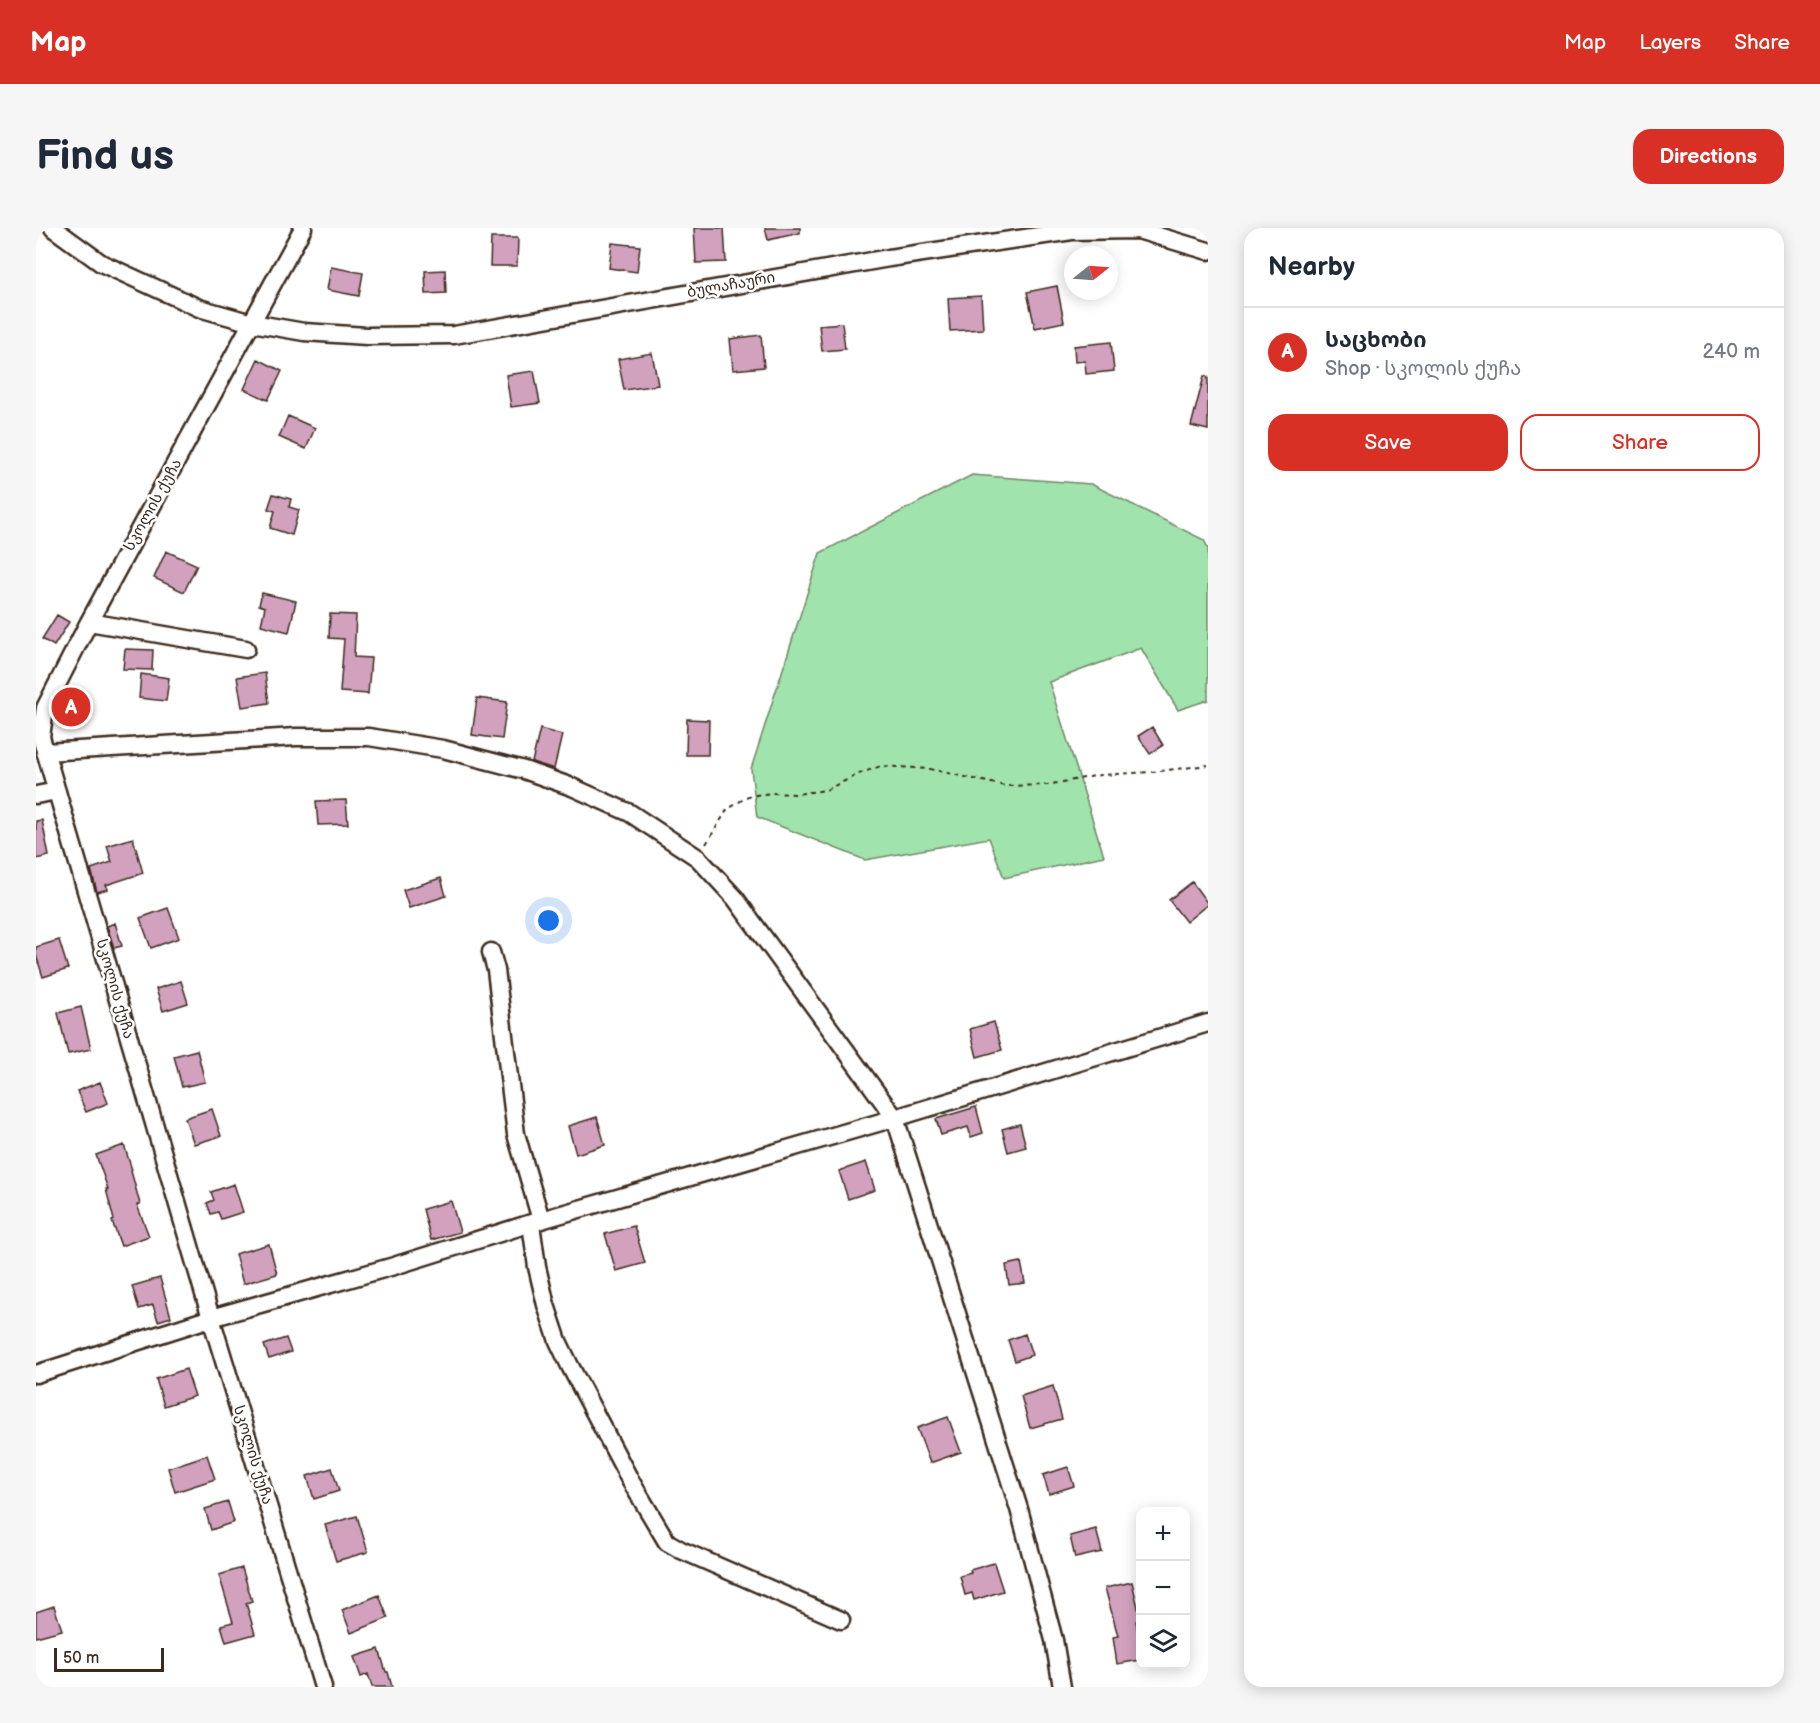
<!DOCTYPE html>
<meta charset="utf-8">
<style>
:root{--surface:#fff;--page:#f6f6f7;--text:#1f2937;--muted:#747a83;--line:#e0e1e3;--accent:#d93025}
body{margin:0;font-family:"Balsamiq Sans","Noto Sans Georgian",sans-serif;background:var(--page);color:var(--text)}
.controls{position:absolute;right:18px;bottom:18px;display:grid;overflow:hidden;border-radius:12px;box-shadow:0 3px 15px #0003}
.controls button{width:54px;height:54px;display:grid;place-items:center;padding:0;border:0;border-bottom:2px solid var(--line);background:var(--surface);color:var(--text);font:30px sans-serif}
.compass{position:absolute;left:1028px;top:18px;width:54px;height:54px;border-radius:50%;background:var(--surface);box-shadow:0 3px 15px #0003;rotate:73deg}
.scale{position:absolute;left:18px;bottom:15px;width:110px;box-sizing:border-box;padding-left:6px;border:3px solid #3b2a1e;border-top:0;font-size:16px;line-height:21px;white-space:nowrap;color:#3b2a1e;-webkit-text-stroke:4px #fff;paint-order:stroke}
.you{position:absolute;left:513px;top:693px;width:21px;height:21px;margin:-15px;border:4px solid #fff;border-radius:50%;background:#1a73e8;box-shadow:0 0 0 9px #1a73e833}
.badge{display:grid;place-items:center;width:39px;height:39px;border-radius:50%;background:var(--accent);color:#fff;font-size:20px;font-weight:700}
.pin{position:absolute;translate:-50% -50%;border:3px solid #fff;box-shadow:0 2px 6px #0006}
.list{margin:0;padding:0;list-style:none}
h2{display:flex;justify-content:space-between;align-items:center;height:78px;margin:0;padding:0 24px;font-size:26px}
h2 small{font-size:20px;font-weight:400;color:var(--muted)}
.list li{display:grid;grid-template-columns:39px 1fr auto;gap:18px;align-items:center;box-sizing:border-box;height:90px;padding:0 24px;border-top:2px solid var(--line)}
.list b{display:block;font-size:22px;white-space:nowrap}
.list p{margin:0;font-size:20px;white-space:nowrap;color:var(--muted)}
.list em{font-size:20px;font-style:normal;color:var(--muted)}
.actions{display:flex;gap:12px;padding:18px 24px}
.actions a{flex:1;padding:14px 0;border:2px solid var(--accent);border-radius:18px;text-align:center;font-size:21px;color:var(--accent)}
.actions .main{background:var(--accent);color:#fff}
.icon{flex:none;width:33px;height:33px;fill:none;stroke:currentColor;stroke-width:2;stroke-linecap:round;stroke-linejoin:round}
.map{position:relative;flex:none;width:1172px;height:1459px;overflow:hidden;border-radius:18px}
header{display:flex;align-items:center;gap:36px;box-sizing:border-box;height:84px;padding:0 30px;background:var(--accent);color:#fff}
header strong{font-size:28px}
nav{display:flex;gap:33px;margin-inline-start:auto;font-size:21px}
.intro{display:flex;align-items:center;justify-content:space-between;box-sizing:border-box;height:144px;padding:0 36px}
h1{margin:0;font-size:42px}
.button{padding:15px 27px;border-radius:18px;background:var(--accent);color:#fff;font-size:21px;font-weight:700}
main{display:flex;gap:36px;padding:0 36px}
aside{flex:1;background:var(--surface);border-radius:18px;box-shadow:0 3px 15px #0003}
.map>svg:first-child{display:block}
</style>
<header>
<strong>Map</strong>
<nav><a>Map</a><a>Layers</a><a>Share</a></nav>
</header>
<div class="intro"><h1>Find us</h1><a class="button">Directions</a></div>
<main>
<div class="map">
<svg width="1172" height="1459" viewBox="0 0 1172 1459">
<rect width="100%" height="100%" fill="#fff"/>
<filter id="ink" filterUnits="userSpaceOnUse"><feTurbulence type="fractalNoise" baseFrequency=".0167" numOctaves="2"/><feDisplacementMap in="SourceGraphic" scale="12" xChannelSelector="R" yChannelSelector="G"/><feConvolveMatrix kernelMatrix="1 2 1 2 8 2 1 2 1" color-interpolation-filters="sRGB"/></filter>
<g filter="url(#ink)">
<path fill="#a1e3ad" stroke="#6e8666" stroke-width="1.5" d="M936 247 1055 256 1168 312 1172 320V472L1142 482 1105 420 1013 454 1068 628 968 650 953 610 829 632 721 589 715 541 784 325Z"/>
<path fill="#d2a1be" stroke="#3b2a1e" stroke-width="1.5" d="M658 0H688L690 34 660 35Z
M729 0H764V5L732 12Z
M455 10H482L481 38H454Z
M576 15 604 18 601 44 573 40Z
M295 39 327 45 323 68 291 62Z
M409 42 410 65 390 66 389 43Z
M1021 58 1028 94 999 100 991 64Z
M945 68 947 101 914 103 912 70Z
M806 95 809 121 786 123 783 97Z
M725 107 728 139 697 142 694 111Z
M1075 114 1078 143 1050 146 1049 133 1039 134 1038 118Z
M616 125 622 157 588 162 582 131Z
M222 131 246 143 232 172 208 161Z
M498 143 504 175 475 179 470 147Z
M1168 148 1172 149V202L1155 198Z
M252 188 279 200 270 221 243 209Z
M237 266 255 271 253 279 263 282 256 307 234 300 239 283 232 281Z
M130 323 161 337 148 364 118 350Z
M226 365 260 373 253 404 225 397 229 379 223 377Z
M294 386 320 387 318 429 335 430 332 466 304 464 308 411 293 410Z
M21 387 33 394 18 418 6 411Z
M89 421 117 422 116 442 87 441Z
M229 445 233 475 206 479 201 449Z
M105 446 133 450 130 473 103 470Z
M27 467 48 472 44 491 23 487Z
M441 470 471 474 466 511 436 507Z
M651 491 673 492 672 527H650Z
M1116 499 1127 517 1114 526 1102 508Z
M504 501 526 507 518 541 496 534Z
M310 572 312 596 282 597 280 573Z
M6 592 13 628 0 631V593Z
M97 610 107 645 70 657 72 661 61 664 55 641 76 634 71 618Z
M405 650 410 668 373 680 367 662Z
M1156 654 1172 676 1150 694 1133 672Z
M132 680 143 710 115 720 104 690Z
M79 695 86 718 78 720 71 698Z
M23 712 32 741 7 749 0 727V719Z
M145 753 152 775 127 783 120 761Z
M45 779 55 821 32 826 22 785Z
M958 794 966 822 941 829 934 801Z
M161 822 169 854 146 859 138 828Z
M64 854 72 875 50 884 41 863Z
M940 879 947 905 935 909 932 899 905 907 900 891Z
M176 881 185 908 158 916 149 890Z
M561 889 569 917 540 926 532 898Z
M984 896 990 919 972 924 966 901Z
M88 917 96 942 95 943 104 976 101 977 113 1008 85 1018 76 993 78 992 70 961H72L60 927Z
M830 934 839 962 812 971 803 943Z
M198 956 207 984 185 991 182 984 175 986 171 975 178 972 175 964Z
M415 973 424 1004 395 1012 387 981Z
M598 998 609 1035 580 1043 569 1006Z
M233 1016 241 1046 207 1056 199 1026Z
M985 1034 989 1055 973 1057 970 1037Z
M124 1050 135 1089 122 1093 117 1077 103 1081 96 1058Z
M989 1106 996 1127 979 1133 972 1112Z
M250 1110 255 1124 233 1131 228 1117Z
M150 1141 159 1168 128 1178 120 1151Z
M1017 1158 1026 1191 994 1200 985 1168Z
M912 1189 925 1224 894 1235 881 1200Z
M171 1227 179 1251 139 1264 132 1240Z
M1032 1239 1038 1258 1013 1266 1007 1247Z
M296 1240 303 1263 278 1271 271 1248Z
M192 1274 198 1294 175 1302 169 1281Z
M321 1288 332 1324 300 1333 289 1297Z
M1060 1301 1066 1324 1039 1330 1034 1308Z
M958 1335 967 1363 938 1372 936 1365 929 1367 924 1348 935 1345 934 1342Z
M206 1340 216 1373 210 1375 219 1406 190 1414 185 1397 197 1394 183 1347Z
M1096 1354 1104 1388V1392L1100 1393 1104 1418V1432L1081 1436 1077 1409 1082 1408 1069 1360Z
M343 1367 352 1390 315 1405 306 1382Z
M18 1378 26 1402 0 1409V1384Z
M343 1421 350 1444H352L356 1459H336L332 1446 325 1449 318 1429Z"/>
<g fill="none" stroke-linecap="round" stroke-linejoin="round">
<defs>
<path id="minor" d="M17 0 65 35 163 80 216 95 268 104 331 108 418 107 853 30 1036 3 1102 2 1172 23
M267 0 53 394 9 480 5 509 175 1090 287 1459
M53 394 210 421
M9 524 260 509H333L407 521 488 542 536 559 594 585 662 630 699 670 859 890 983 1281 1018 1412 1026 1459
M0 567 21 563
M455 724 460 742 480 906 505 992
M495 996 501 1039 510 1077 522 1113 534 1138 594 1252 631 1314 645 1322 805 1392
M0 1146 175 1090 358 1038 505 992 859 890 1172 795"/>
</defs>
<use href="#minor" stroke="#3b2a1e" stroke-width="21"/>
<path stroke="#3b2a1e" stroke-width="2" stroke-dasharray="4.5 4.5" stroke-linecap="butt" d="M670 616 691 582 712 568 736 565 760 566 790 562 825 545 845 538 894 541 969 558 1011 557 1064 547 1116 544 1172 537"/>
<use href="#minor" stroke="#fff" stroke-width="16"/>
</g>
</g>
<g text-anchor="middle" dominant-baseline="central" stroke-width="5" stroke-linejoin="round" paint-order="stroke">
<g font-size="15" fill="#3b2a1e" stroke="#fff">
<text transform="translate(695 57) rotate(-10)">ბულაჩაური</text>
<text transform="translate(117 277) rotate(-61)">სკოლის ქუჩა</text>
<text transform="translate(79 761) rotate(74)">სკოლის ქუჩა</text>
<text transform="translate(217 1227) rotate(73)">სკოლის ქუჩა</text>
</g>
</g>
</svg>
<div class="controls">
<button>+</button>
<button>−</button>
<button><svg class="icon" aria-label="layers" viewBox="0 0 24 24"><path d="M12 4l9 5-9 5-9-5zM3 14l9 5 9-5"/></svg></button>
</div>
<svg class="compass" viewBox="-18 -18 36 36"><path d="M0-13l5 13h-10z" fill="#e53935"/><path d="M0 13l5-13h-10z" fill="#747a83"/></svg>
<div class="scale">50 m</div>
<div class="you"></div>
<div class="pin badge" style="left:35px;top:479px">A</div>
</div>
<aside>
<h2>Nearby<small></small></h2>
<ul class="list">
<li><span class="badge">A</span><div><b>საცხობი</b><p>Shop · სკოლის ქუჩა</p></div><em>240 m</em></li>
</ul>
<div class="actions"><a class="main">Save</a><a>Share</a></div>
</aside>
</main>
